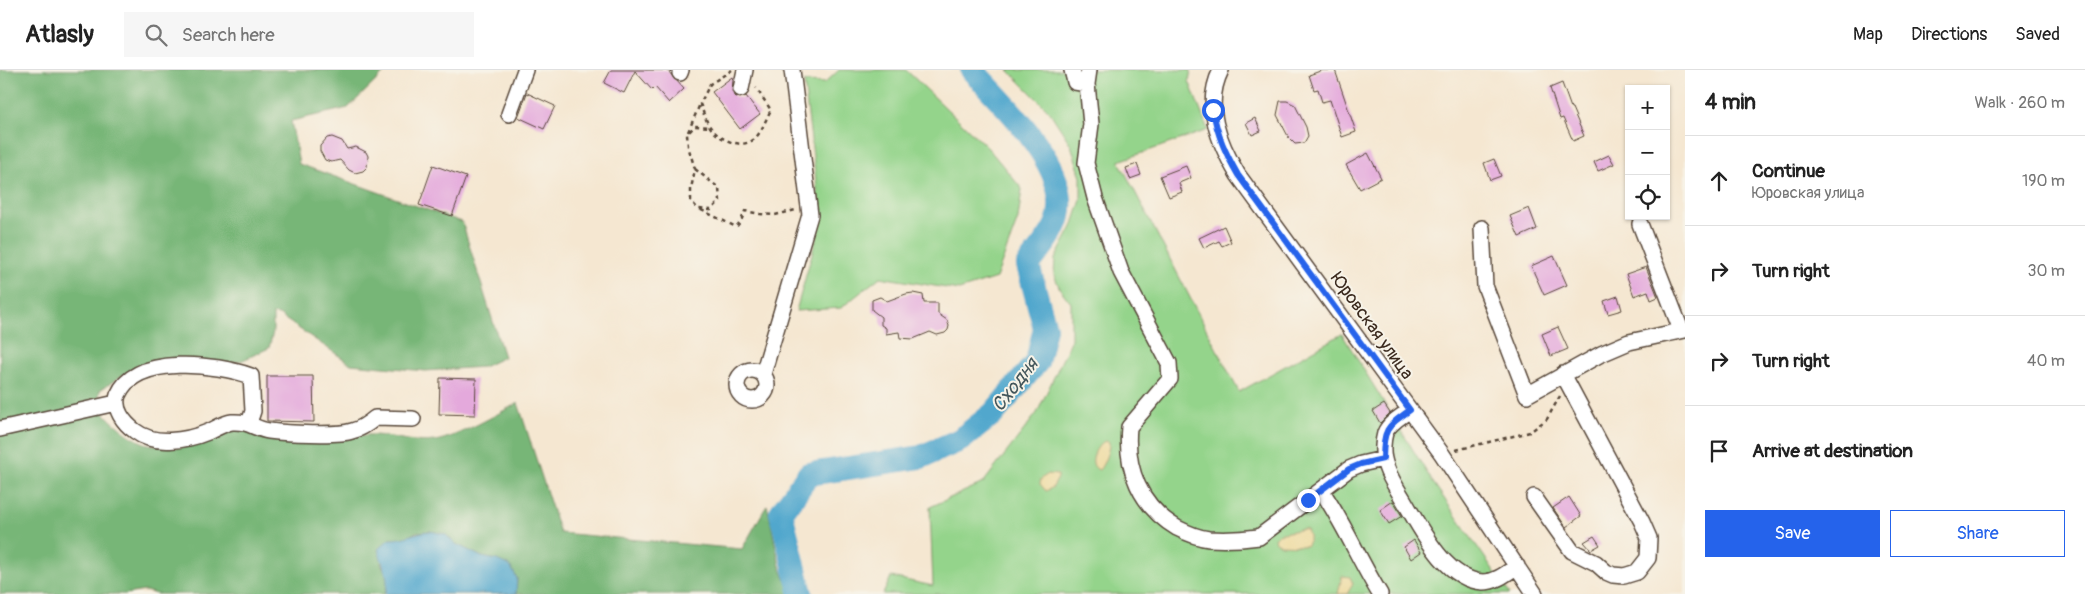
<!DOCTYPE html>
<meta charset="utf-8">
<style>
:root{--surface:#fff;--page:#f6f6f6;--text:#222;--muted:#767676;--line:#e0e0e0;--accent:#2563eb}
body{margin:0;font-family:Pangolin,sans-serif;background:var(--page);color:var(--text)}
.controls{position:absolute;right:15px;top:15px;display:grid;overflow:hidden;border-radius:0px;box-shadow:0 1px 4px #0004}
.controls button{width:45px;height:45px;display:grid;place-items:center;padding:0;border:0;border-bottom:1px solid var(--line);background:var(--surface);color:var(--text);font:25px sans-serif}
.stop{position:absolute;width:15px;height:15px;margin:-11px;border:4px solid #2563eb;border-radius:50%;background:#fff}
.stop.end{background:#2563eb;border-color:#fff;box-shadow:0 1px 5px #0008}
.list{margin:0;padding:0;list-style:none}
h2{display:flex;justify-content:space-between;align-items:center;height:65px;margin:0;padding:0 20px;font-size:21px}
h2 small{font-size:16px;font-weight:400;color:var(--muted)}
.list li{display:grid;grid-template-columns:32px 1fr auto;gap:15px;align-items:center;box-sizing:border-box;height:90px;padding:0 20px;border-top:1px solid var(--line)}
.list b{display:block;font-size:19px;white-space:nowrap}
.list p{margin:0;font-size:16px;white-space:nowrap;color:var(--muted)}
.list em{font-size:16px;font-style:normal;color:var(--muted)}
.actions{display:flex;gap:10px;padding:15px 20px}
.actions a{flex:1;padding:11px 0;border:1px solid var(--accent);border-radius:0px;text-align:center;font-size:18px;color:var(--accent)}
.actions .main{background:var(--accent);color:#fff}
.icon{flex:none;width:28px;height:28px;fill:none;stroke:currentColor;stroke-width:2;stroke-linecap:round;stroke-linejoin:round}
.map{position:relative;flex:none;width:1685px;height:524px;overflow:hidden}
header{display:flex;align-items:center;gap:30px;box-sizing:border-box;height:70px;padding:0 25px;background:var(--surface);border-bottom:1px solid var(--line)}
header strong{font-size:24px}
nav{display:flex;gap:28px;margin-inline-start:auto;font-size:18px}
.search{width:350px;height:45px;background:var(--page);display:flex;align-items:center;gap:12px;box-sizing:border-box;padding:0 18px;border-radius:0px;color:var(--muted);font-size:19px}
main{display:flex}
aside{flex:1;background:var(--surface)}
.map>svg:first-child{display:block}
</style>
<header>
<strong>Atlasly</strong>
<div class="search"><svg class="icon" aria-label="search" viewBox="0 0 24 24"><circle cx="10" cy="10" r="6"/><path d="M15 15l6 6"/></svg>Search here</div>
<nav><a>Map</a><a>Directions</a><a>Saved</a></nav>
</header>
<main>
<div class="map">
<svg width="1685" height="524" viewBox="0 0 1685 524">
<rect width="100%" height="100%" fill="#f7f3e8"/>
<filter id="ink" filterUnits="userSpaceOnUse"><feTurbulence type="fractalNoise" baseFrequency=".02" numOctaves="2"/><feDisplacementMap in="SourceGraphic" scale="10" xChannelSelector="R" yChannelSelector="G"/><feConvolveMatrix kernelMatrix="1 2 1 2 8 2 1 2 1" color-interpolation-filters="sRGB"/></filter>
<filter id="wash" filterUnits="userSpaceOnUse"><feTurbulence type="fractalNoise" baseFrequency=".0096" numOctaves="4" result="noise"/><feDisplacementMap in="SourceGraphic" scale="20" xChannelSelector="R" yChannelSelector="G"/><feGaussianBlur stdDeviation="1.12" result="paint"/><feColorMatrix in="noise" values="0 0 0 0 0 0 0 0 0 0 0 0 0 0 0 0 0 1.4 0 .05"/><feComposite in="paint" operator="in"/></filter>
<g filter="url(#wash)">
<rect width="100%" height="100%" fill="#f5e7d1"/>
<path fill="#94d48b" stroke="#687f54" d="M839 0H906L988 78 1022 119 1018 149 996 208 959 220 880 207 841 238 796 241 821 152 804 12 825 13Z
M1008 0H1191L1189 11 1208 60 1119 91 1239 322 1342 264 1432 411 1510 524H883L891 507 933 516 930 437 983 413 1037 343 1071 271V233L1060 219 1054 205 1055 189 1072 157 1081 130V107L1071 75 1049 41Z"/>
<path fill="#77b677" stroke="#59704a" d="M0 0H387L348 38 291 51 299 94 462 152 504 287 483 297 425 301 351 294 279 245 273 244V262L269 278 243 290 230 293 167 292 137 296 100 320 97 335C108 349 131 370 148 374 170 378 182 381 203 370 209 367 216 361 223 360 254 356 297 368 329 368 345 368 360 364 375 365 395 366 415 374 435 371 458 367 497 344 518 333L560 463 742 479 767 435 780 496 791 524H516L517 508 497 490 482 487 456 474 445 464 430 461 416 462 404 469H389L381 493 388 509 385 524H157L145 521 125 524H0Z"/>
<path fill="#eeda9e" stroke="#94825e" d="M1105 371 1109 372C1110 378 1104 395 1099 400 1086 395 1096 375 1105 371Z
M1048 404 1058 405V408L1053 417 1046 421 1040 414 1041 409Z
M1303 459 1307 460C1310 466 1310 471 1306 476L1281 475 1275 471 1274 468 1278 464Z
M1342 506 1350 507 1353 514 1347 524H1338Z"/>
<path fill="#51a7cd" stroke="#466876" d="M430 461 445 464 456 474 482 487 497 490 510 496 517 508 516 524H385C391 507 382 496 378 479L389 469C407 469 413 462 430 461Z"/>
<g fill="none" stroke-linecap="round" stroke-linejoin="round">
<path stroke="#51a7cd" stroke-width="24" d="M801 524 781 443 809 404 921 387 960 370 993 344 1037 292 1045 258 1028 195C1037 183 1048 171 1055 157 1081 106 1003 34 972 0"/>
</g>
<g id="blocks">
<path fill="#e4a9dc" d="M611 0H667L684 19 669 33 655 17 652 20 635 1 624 23 604 13Z
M1323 0H1335L1356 62 1342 67 1330 30 1322 32 1318 19 1314 20 1309 5Z
M732 7 733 10 732 21 734 26 740 28 746 26 760 44 740 59 712 22Z
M1562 13 1571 38H1572L1584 66 1573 71 1563 48 1560 49 1550 18Z
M527 23 555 36 544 59 518 47Z
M1280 31H1287L1295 35 1306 57 1308 66 1304 73 1295 74 1289 68 1277 45Z
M1255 48 1261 61 1252 65 1246 53Z
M332 67 342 71 347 79 356 77 366 82 368 86 367 97 363 101 355 103 349 100 340 90 331 92 325 90 320 81V76L327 68Z
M1368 83 1381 108 1360 119 1346 95Z
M1609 85 1614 94 1598 101 1594 92Z
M1494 89 1501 106 1490 110 1484 93Z
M1137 94 1141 105 1130 109 1126 98Z
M433 95 466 107 452 146 419 135Z
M1186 96 1191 108 1179 113 1182 122 1169 127 1160 106Z
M1529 138 1537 159 1519 167 1510 146Z
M1224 156 1231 172 1222 176 1219 171 1204 178 1199 168Z
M1554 186 1567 215 1544 225 1531 196Z
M1646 197 1658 227 1651 230 1648 221 1634 226 1626 204Z
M913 223 923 225 924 233H938V244L947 250 949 256 948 260 945 263 937 265 930 262 913 269 900 268 899 262 886 264V258L881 255V247L872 240V230L880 227 887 231 906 224Z
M1618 226 1622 240 1608 244 1604 231Z
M1558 257 1568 279 1551 286 1542 264Z
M267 306H313L314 352 267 351Z
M440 308 476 309 475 345 439 344Z
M1384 334 1390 343 1380 353 1373 341Z
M1569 427 1581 446 1566 457 1553 438Z
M1393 431 1402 446 1389 454 1380 440Z
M1594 466 1600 475 1591 480 1584 472Z
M1414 470 1421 482 1411 489 1404 477Z"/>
</g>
</g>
<g filter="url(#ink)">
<use href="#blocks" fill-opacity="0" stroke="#574639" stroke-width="1"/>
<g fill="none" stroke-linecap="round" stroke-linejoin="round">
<defs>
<path id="minor" d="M1072 0 1075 12 1087 14
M1089 0 1087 14 1091 54 1086 93 1095 128 1121 202 1169 293 1170 309 1129 357C1125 399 1140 436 1177 458 1187 463 1198 468 1209 469 1225 470 1244 469 1259 467L1349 399 1361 394 1383 389
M1221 0C1203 36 1219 73 1238 105L1442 384 1535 524
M680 3 681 0
M741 19 745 0
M509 44 525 0
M1640 154 1681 260
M1482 158 1485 216 1527 325 1601 284 1629 272 1685 260
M737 315a15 15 0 1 1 30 0a15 15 0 1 1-30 0Z
M763 304 810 145 792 0
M1410 340C1402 346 1389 353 1385 363 1383 370 1382 382 1384 389 1387 405 1398 420 1406 434 1422 461 1446 510 1483 512 1496 512 1507 503 1517 496
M249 353 253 341 251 306C217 294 136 283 118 325 113 339 124 353 135 361 154 376 186 371 208 362 215 359 224 353 232 352 250 351 254 359 269 361 285 363 338 366 352 361 361 359 368 354 375 348L413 349
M0 359 116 333
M1321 420C1344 453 1359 490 1380 524
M1534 427 1572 481 1596 493 1606 502 1613 505 1624 506 1637 502 1648 488 1649 468 1642 452 1563 304"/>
</defs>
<use href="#minor" stroke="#574639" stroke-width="18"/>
<path stroke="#574639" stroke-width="2.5" stroke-dasharray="4 4" stroke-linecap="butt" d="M732 0 710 14 700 34C703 41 705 49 709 55 716 68 740 80 753 70 762 63 765 50 771 40L756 18
M688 62 700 34
M695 99 719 118 720 131 711 140 698 139 691 131V119L695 99 688 76 687 64 695 56 710 57
M701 140 736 157 741 151 745 141 760 144 775 145 796 140
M1456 380 1530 362 1547 349 1560 326"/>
<use href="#minor" stroke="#fff" stroke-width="15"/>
</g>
</g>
<g fill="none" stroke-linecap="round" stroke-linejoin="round" filter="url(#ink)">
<path stroke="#2563eb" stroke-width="6" d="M1213 40C1217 65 1226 84 1238 105L1410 340C1385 358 1384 359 1383 389L1361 394 1349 399 1308 430"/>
</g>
<g text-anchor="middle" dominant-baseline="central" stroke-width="4" stroke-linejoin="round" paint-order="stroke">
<g font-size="18" fill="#3b2a1e" stroke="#f7f3e8">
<text transform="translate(1372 256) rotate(54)">Юровская улица</text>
</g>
<g font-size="19" font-style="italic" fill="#43565b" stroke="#f7f3e8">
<text transform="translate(1015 315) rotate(-52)">Сходня</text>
</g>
</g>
</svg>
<div class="controls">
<button>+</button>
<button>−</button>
<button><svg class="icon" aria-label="locate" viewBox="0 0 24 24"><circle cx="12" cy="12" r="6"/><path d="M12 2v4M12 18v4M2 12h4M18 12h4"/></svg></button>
</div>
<div class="stop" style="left:1213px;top:40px"></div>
<div class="stop end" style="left:1308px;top:430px"></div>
</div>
<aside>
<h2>4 min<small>Walk · 260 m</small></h2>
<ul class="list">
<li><svg class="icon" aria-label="ahead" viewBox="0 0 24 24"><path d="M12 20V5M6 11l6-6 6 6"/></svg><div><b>Continue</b><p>Юровская улица</p></div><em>190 m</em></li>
<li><svg class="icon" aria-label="right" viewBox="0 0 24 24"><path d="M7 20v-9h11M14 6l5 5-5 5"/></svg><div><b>Turn right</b></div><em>30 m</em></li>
<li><svg class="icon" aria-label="right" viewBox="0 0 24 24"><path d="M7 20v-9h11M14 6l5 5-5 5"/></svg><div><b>Turn right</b></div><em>40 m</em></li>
<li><svg class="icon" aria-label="arrive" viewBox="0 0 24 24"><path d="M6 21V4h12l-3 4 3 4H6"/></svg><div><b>Arrive at destination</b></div></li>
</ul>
<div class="actions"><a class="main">Save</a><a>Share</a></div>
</aside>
</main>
